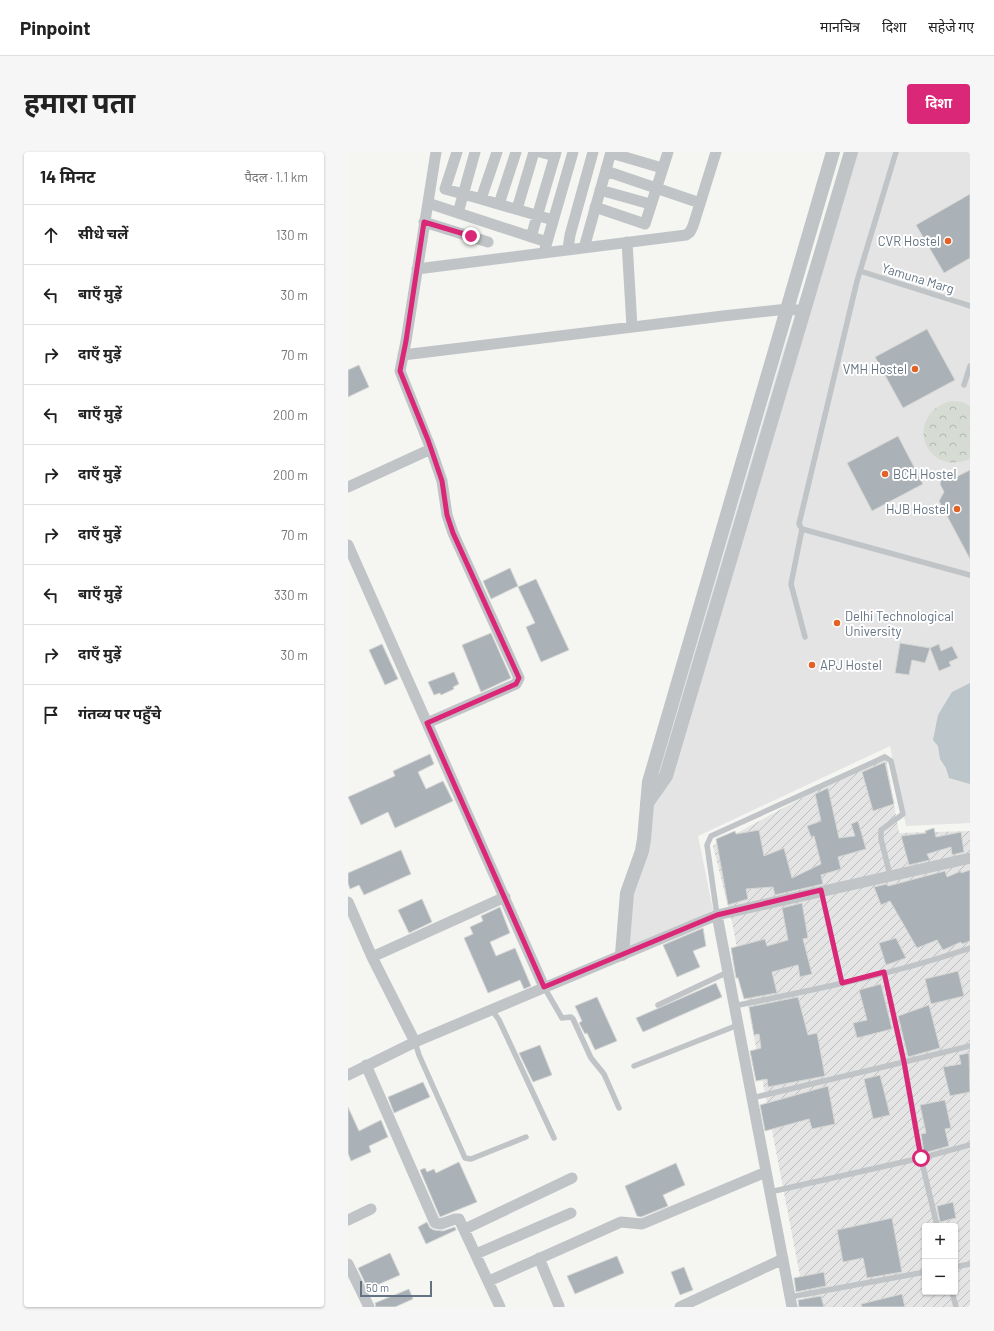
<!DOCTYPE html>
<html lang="hi">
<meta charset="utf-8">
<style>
:root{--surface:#fff;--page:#f6f6f6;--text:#222;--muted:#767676;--line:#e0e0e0;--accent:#db2777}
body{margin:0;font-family:Barlow,"Noto Sans Devanagari",sans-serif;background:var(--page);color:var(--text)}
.controls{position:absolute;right:12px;bottom:12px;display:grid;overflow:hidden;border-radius:4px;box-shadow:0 1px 3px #0004}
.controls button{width:36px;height:36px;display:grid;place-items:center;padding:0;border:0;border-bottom:1px solid var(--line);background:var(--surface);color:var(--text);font:20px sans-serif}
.scale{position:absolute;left:12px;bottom:10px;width:72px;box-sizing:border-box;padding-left:4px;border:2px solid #647383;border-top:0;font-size:11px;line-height:14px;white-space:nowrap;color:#647383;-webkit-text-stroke:3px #fff;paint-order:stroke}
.stop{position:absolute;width:12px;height:12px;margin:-9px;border:3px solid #db2777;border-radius:50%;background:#fff}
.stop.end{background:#db2777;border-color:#fff;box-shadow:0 1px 4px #0008}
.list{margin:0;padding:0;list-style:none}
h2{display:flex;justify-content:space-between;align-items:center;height:52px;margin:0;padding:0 16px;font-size:17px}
h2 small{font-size:13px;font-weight:400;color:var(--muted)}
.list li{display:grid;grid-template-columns:26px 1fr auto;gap:12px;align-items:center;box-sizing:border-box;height:60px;padding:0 16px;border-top:1px solid var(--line)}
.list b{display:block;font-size:15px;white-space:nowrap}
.list em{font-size:13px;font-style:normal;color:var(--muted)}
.icon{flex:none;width:22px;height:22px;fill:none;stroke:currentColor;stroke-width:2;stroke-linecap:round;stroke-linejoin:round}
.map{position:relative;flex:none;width:622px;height:1155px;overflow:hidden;border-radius:4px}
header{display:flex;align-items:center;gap:24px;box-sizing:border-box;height:56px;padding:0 20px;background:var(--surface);border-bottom:1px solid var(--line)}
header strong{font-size:19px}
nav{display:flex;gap:22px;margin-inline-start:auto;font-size:14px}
.intro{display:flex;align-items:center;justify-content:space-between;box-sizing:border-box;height:96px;padding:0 24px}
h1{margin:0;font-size:28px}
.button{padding:10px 18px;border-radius:4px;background:var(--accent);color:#fff;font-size:14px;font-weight:700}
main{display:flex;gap:24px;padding:0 24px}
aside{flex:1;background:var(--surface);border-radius:4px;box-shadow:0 1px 3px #0004}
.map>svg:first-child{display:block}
</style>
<header>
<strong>Pinpoint</strong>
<nav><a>मानचित्र</a><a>दिशा</a><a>सहेजे गए</a></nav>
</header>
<div class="intro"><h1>हमारा पता</h1><a class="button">दिशा</a></div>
<main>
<aside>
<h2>14 मिनट<small>पैदल · 1.1 km</small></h2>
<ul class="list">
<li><svg class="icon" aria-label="ahead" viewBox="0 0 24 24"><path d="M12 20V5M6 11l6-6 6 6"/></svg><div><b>सीधे चलें</b></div><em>130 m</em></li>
<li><svg class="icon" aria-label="left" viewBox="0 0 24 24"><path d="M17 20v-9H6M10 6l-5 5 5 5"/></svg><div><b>बाएँ मुड़ें</b></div><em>30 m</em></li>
<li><svg class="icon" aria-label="right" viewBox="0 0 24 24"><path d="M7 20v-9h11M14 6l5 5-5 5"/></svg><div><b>दाएँ मुड़ें</b></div><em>70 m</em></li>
<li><svg class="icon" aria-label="left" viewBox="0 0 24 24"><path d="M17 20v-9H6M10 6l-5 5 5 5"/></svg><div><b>बाएँ मुड़ें</b></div><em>200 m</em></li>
<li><svg class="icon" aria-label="right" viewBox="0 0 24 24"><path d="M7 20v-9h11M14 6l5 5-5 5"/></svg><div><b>दाएँ मुड़ें</b></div><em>200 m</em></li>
<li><svg class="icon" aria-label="right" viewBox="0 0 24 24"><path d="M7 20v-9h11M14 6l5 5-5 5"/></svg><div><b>दाएँ मुड़ें</b></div><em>70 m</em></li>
<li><svg class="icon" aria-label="left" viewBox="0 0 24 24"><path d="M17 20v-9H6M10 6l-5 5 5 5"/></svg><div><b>बाएँ मुड़ें</b></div><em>330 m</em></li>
<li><svg class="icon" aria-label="right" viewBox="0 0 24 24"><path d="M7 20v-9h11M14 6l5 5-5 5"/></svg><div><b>दाएँ मुड़ें</b></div><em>30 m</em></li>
<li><svg class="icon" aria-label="arrive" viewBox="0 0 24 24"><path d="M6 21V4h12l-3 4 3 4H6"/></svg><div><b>गंतव्य पर पहुँचे</b></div></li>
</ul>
</aside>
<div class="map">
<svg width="622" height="1155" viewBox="0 0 622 1155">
<defs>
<pattern id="industrial-furrows" width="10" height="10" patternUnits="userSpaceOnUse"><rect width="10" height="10" fill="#e3e4e3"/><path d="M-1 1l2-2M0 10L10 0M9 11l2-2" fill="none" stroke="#bcbdbd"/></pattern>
<pattern id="forest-crowns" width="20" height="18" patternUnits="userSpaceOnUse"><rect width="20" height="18" fill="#d6dcd3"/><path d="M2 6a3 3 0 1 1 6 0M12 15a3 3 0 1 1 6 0" fill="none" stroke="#b1b7b1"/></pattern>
</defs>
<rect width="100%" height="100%" fill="#f5f5f2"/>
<path fill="#e3e4e3" d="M499 0H622V671L558 674 542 594 350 684 365 758 274 802 279 728 436 197Z"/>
<path fill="url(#industrial-furrows)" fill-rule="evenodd" d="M537 601 551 681 622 679V1155H458L384 770 365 694ZM577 1074H607V1140H577Z"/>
<path fill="url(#forest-crowns)" d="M603 249 614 250 622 254V307C577 326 554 263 603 249Z"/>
<path fill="#bbc5ca" d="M622 531V632L601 626 598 616 592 607 590 594 585 588 590 563 604 540Z"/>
<path fill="#aab1b7" stroke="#d6d7d4" d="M622 42V106L596 121 568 73Z
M579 177 607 228 555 256 527 205Z
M11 213 21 235 0 245V218Z
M550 284 575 332 524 359 499 311Z
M622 318V407L591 349 596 340 592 332 593 328 600 325 602 328Z
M162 416 170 434 143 447 135 429Z
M188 427 221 498 193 510 178 475 187 471 170 435Z
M143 481 163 526 133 540 114 493Z
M552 491 582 496 577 511 564 508 561 523 547 521Z
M34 492 50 527 37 533 21 498Z
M591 492 593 499 604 494 610 506 601 510 603 514 591 519 582 496Z
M106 520 111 532 105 535 106 537 93 543 92 541 86 543 80 530Z
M82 602 86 612 70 620 78 637 95 629 105 649 47 676 40 660 13 673 0 645 47 624 45 619Z
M537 610 546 652 525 659 514 620Z
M480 636 491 686 507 684 503 672 510 669 518 697 490 705 493 717 473 723 475 732 427 743 425 735 398 737 400 747 380 753 368 687 387 679 388 682 411 678 416 704 436 696 444 726 473 712 466 684 463 685 459 674 473 669 467 642Z
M586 676 588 685 613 680 616 700 604 703 603 695 579 702 582 708 561 713 553 684 578 681 577 679Z
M53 698 63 722 16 743 11 733 2 737 0 731V721Z
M622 718V789L614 792 613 790 595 798 589 788 569 796 542 749 533 753 526 735 539 732 540 734 597 719 599 725 613 719V721Z
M74 747 84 770 61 781 50 758Z
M454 751 460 786 455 787 464 822 452 825 450 813 424 820 429 841 396 847 390 826H388L383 796 417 787 419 794 440 788 434 756Z
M152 755 162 781 142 790 148 804 167 796 183 834 176 837 172 828 140 841 116 786 125 782 122 775 135 769 133 764Z
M355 776 358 794 345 799 352 815 329 825 315 793Z
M548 786 558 806 538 813 531 791Z
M610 819 616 844 583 852 577 827Z
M368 831 374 845 295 880 288 866Z
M533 832 544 877 509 886 505 871 519 868 511 838Z
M249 845 269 889 247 898 239 881 237 882 231 871 234 869 227 854Z
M450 845 460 883 469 881 477 924 420 935 419 927 408 929 402 899 413 896 411 882 406 883 401 855Z
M581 853 592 896 560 905 550 864Z
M192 893 204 923 185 930 171 901Z
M621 901 622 940 602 944 595 915 613 912 611 903Z
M532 923 542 963 525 967 516 927Z
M75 930 82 945 46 961 40 945Z
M480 934 487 972 464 977 461 967 417 979 412 953Z
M597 948 603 976 597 977 601 994 576 1001 573 982 578 981 572 953Z
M0 955 11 979 33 968 40 985 21 994 23 1000 3 1009 0 1001Z
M111 1010 129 1050 92 1065 72 1018 77 1016 79 1020 86 1017 88 1021Z
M328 1011 337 1033 315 1043 320 1054 293 1065 289 1064 277 1034Z
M605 1050 608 1066 592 1070 589 1054Z
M544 1066 554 1120 519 1126 515 1106 495 1110 489 1078Z
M79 1070 82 1076 86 1078 95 1079 107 1075 108 1078 78 1092 70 1075Z
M42 1101 52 1123 20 1137 10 1116Z
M269 1104 276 1121 227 1142 219 1124Z
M336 1115 345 1138 332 1143 323 1120Z
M476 1120 478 1134 448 1140 446 1126Z
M61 1137 65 1147 47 1155H28L27 1151Z
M554 1142 557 1155H514L513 1152Z
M473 1144 476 1155H451L450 1148Z"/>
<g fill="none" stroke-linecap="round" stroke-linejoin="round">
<path stroke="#c0c4c7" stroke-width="5.5" d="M548 0 509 129 451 372 454 377 622 423
M512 119 622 154
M616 233 622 214
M454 377 443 432 457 485
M473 739 494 831
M369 763 359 693 363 684 537 605 543 609 555 662 533 678V687L542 723
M536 820 556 910 622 894
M196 835 214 866 223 865 225 867 243 906 256 922 271 956
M310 853 380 820
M386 854C465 838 546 822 622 796
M144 858 151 868 206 986
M67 890 71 903 117 1006 123 1007 178 985
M286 914 390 873
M404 946 556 910 573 1006 589 1074
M422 1040 573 1006 622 993
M607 1115 622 1112
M604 1140 608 1155
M442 1145 577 1120"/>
<path stroke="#c0c4c7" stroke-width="11" d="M109 0 97 37 133 47
M127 0 110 61 199 90
M149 0 133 47 205 68
M192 0 207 4
M263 1 314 16
M258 19 352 51
M252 38 302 52
M80 51 110 61
M151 52 168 0
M247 55 297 72 320 0
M169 57 186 0
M76 70 140 90
M183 85 208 0
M279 90 284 175
M236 96 263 0
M197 97 225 0
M220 97 222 83 245 0
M69 117 338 83 342 80 345 74 368 0
M55 203 375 164 440 157 457 159
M0 335 83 297 52 219 58 189 88 0
M0 393 196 835
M79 571 168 532 171 526 105 381 99 363 94 329 83 297
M0 750 24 805 157 745
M369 763 444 1155
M24 805 67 890
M18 913 87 1071 93 1072 107 1067H111L152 1155
M0 923 67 890 369 763 622 706
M0 1068 23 1057
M117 1077 224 1026
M128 1102 223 1061
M191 1106 211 1154
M0 1112 21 1155
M141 1129 273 1070 294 1072 418 1020
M332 1155 435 1107"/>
<path stroke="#c0c4c7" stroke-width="14" d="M299 651 318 624 503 0
M274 802 279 741 294 699 296 687 301 630 485 0"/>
</g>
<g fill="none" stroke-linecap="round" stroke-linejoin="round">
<path stroke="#db2777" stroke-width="5" d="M123 84 76 70 58 189 52 219 80 288 94 329 99 363 105 381 171 526 168 532 79 571 196 835 369 763 473 738 494 831 536 820 556 910 573 1006"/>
</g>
<g fill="#e26125" stroke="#fff" stroke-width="1.5">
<circle cx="600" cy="89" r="4"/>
<circle cx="567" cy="217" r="4"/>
<circle cx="537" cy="322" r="4"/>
<circle cx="609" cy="357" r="4"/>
<circle cx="489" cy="471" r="4"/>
<circle cx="464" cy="513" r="4"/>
</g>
<g text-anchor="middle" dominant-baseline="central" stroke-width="4" stroke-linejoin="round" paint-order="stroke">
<g font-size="13" fill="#647383" stroke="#fff" text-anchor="end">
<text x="592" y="89">CVR Hostel</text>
<text x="559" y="217">VMH Hostel</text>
<text x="545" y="322" text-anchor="start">BCH Hostel</text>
<text x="601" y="357">HJB Hostel</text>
<text x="497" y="464" text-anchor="start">Delhi Technological<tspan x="497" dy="15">University</tspan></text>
<text x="472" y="513" text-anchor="start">APJ Hostel</text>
</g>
<g font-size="13" fill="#647383" stroke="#fff">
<text transform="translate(570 126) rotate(17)">Yamuna Marg</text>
</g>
</g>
</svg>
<div class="controls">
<button>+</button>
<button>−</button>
</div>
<div class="scale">50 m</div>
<div class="stop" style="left:573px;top:1006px"></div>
<div class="stop end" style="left:123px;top:84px"></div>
</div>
</main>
